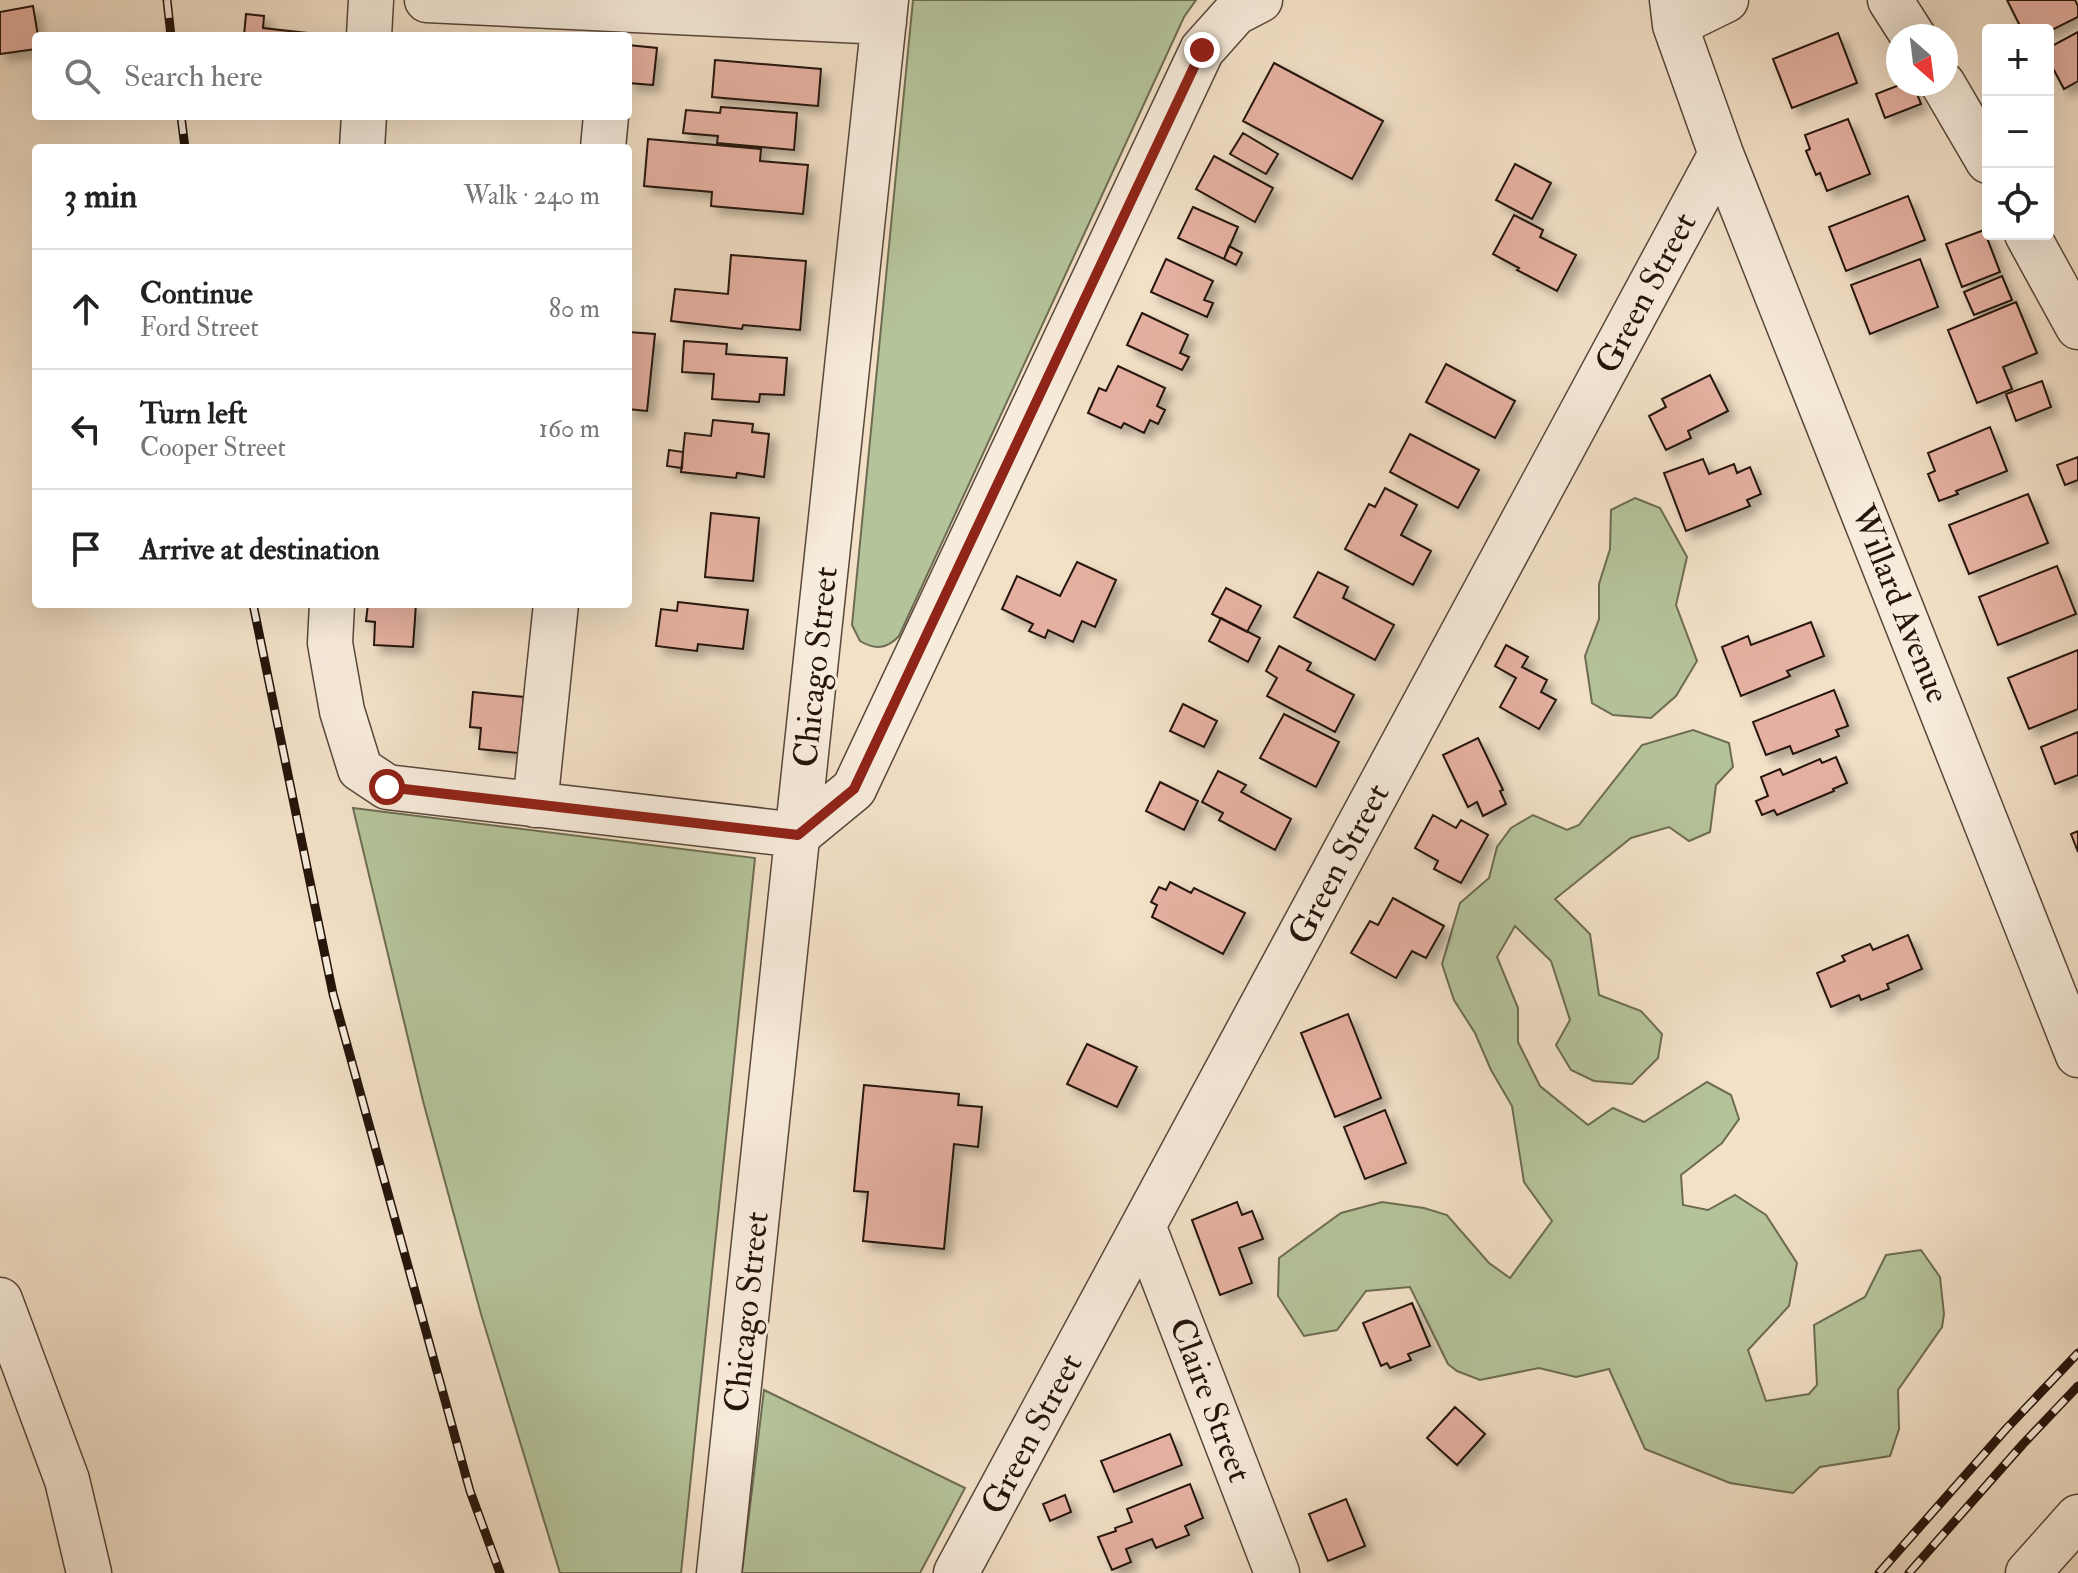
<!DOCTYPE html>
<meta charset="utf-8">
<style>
:root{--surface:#fff;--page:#f2f2f2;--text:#222;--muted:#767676;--line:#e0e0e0}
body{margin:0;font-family:"IM FELL Double Pica",serif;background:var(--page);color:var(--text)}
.controls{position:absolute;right:24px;top:24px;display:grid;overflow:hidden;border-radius:8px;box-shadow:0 8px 32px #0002}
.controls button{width:72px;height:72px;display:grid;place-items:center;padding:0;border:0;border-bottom:2px solid var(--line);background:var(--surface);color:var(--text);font:40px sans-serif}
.compass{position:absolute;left:1886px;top:24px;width:72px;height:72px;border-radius:50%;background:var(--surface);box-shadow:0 8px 32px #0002;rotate:152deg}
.stop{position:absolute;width:24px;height:24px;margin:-18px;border:6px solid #8f2418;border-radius:50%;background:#fff}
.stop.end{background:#8f2418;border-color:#fff;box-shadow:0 2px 8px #0008}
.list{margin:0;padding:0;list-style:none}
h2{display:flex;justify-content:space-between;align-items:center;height:104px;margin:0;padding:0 32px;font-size:34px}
h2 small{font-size:26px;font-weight:400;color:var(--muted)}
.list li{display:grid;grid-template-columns:52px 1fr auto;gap:24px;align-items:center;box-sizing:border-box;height:120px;padding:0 32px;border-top:2px solid var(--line)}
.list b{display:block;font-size:30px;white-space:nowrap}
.list p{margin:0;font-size:26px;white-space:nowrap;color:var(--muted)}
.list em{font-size:26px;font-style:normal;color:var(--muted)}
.icon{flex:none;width:44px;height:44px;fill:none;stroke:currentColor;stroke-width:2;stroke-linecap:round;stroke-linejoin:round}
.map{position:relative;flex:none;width:2078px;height:1573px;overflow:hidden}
.search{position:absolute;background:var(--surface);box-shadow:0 8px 32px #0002;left:32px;top:32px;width:600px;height:88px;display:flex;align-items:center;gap:20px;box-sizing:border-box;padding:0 28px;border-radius:8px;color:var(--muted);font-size:30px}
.panel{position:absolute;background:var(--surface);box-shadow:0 8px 32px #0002;left:32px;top:144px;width:600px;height:464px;border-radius:8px}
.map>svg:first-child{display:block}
</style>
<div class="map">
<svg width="2078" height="1573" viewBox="0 0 2078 1573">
<defs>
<filter id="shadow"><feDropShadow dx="7" dy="7" stdDeviation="4" flood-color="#0004"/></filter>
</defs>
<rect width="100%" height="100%" fill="#f2e0c7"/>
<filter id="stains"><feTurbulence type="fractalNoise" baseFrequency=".0025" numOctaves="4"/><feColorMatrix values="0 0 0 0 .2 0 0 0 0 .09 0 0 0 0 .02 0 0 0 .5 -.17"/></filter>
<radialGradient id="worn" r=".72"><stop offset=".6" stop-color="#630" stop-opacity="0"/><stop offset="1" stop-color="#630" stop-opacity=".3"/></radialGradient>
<path fill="#b5c39a" stroke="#6d6c52" stroke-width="2" d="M913 0H1196L1184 17 899 636C887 649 875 650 860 641L852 625Z
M1635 498 1660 508 1687 557 1676 605 1697 661 1676 696 1651 718 1613 715 1592 703 1585 656 1599 619V584L1610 549 1611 510Z
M1693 730 1729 743 1733 767 1716 785 1710 832 1689 841 1669 827 1631 838 1555 899 1590 934 1599 995 1641 1011 1662 1034 1658 1058 1632 1084 1594 1081 1571 1070 1556 1045 1570 1020 1551 961 1515 926 1497 957 1518 1008V1042L1540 1086 1588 1125 1613 1108 1644 1122 1707 1082 1731 1095 1739 1119 1722 1143 1681 1175 1683 1205 1708 1210 1735 1195 1766 1215 1797 1263 1789 1306 1748 1350 1766 1401 1809 1394 1817 1385 1814 1325 1865 1297 1886 1255 1921 1250 1940 1277 1944 1314 1942 1327 1898 1390 1899 1429 1890 1456 1820 1467 1793 1493 1730 1483 1645 1449 1609 1369 1576 1377 1539 1368 1480 1380 1457 1371 1448 1364 1410 1287 1366 1291 1337 1330 1304 1336 1278 1296 1279 1258 1341 1213 1382 1202 1424 1208 1447 1215 1489 1263 1510 1278 1552 1221 1524 1182 1512 1106 1491 1070 1475 1033 1454 1000 1442 964 1460 903 1489 878 1497 847 1511 828 1533 815 1567 830 1579 825 1642 745Z
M353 808 755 858 681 1573H560L481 1314 423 1101Z
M764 1390 965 1488 920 1573H742Z"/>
<path fill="#e5b0a1" stroke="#25140b" stroke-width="2" filter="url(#shadow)" d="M2007 0H2075L2078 6V17L2048 32V30H2022Z
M33 6 38 36H36V49L0 54V12Z
M246 14 264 16 263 28 307 33V36H244Z
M2078 32V81L2064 89 2048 59V48Z
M1838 33 1857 83 1792 108 1773 59Z
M628 45 657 48 653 85 628 83Z
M715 60 821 69 818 106 712 97Z
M1274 63 1383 121 1352 179 1243 121Z
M1902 84H1913L1921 104 1885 118 1876 94Z
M721 107 797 113 794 150 717 143 718 136 683 133 686 110 720 113Z
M1848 119 1870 174 1827 191 1820 173 1816 175 1806 151 1810 149 1805 135Z
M1243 133 1278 154 1266 174 1230 154Z
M648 139 761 149 760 161 808 165 803 214 711 206 712 192 644 186Z
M1214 156 1273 188 1255 222 1196 189Z
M1515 164 1551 183 1532 219 1496 200Z
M1908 196 1925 240 1846 271 1829 227Z
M1193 207 1238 227 1224 259 1178 238Z
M1514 215 1543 230 1540 237 1576 255 1557 291 1517 270 1519 268 1493 254Z
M1984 230 2000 272 1962 287 1946 244Z
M1229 246 1242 253 1236 265 1224 259Z
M731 255 806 261 800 330 743 325 742 329 671 321 675 289 728 294Z
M1166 259 1213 281 1204 300 1213 303 1207 317 1151 292Z
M1920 259 1938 307 1870 334 1851 285Z
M2002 276 2012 300 1974 315 1964 292Z
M2016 302 2037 353 2003 367 2012 389 1977 403 1948 330Z
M1142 313 1188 335 1180 353 1189 357 1182 370 1127 345Z
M628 332 655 334 647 411 628 409Z
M684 341 727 344 726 354 787 358 784 395 760 394 759 402 712 399 714 374 682 372Z
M1446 364 1515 401 1495 438 1426 402Z
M1118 366 1165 388 1157 406 1165 410 1158 424 1150 420 1144 433 1124 423 1121 428 1088 413 1099 388 1106 391Z
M1710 375 1728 411 1688 431 1691 438 1666 450 1649 416 1666 407 1662 399Z
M2042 381 2051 407 2016 421 2006 394Z
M713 420 753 424 752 432 769 434 764 477 737 473 736 478 681 472 685 433 711 436Z
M1990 427 2007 471 1956 491 1958 494 1939 501 1928 474 1935 471 1928 453Z
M1410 434 1479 470 1458 508 1390 472Z
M669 450 683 452 682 468 667 466Z
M2078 457V480L2065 485 2057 465Z
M1703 459 1709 474 1734 464 1737 473 1750 467 1761 494 1747 500 1750 506 1686 531 1664 473Z
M1385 488 1417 505 1401 535 1431 551 1413 585 1345 549 1369 504 1375 507Z
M2028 494 2048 543 1969 574 1949 525Z
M711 513 759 518 753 581 705 577Z
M1077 562 1116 580 1095 627 1082 621 1073 642 1048 630 1045 638 1029 631 1033 624 1002 609 1017 576 1060 596Z
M2057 566 2076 614 1998 645 1979 597Z
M1318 572 1348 587 1343 598 1394 625 1375 660 1294 617Z
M1226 588 1261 606 1247 632 1212 614Z
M678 602 748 610 743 649 698 644 697 651 656 646 661 609 677 611Z
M368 604H416L413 647 374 645 375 622 366 621Z
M1221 618 1260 638 1248 662 1209 641Z
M1811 622 1824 656 1787 671 1790 676 1741 696 1722 647 1748 636 1751 645Z
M1506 645 1528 657 1522 667 1547 680 1541 692 1556 700 1539 729 1500 707 1516 678 1495 666Z
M1279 646 1311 663 1307 670 1354 695 1335 732 1267 696 1277 678 1266 671Z
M2078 650V709L2029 729 2008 678Z
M1834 690 1848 726 1836 730 1839 736 1793 754 1790 746 1766 755 1753 722Z
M473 692 524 697 518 753 479 749 481 728 470 727Z
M1183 704 1217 721 1204 747 1170 731Z
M1284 714 1339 742 1316 787 1260 758Z
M2078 732V775L2055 784 2041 747Z
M1478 738 1503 790 1500 791 1506 804 1483 816 1477 802 1468 807 1443 755Z
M1836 757 1847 783 1833 789 1834 791 1777 815 1774 810 1762 815 1756 801 1768 796 1761 777 1780 769 1783 775 1820 759 1822 763Z
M1218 771 1246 785 1241 792 1291 819 1275 850 1219 820 1223 813 1202 802Z
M1160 782 1198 801 1184 830 1146 811Z
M1433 815 1456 828 1461 820 1488 835 1461 883 1434 869 1438 861 1415 848Z
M2078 831V852L2071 834Z
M1170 882 1191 893 1194 888 1245 913 1223 954 1152 917 1157 905 1151 902 1159 887 1166 890Z
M1393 898 1444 926 1426 958 1412 951 1396 978 1351 953 1370 921 1378 925Z
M1908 935 1922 969 1887 984 1889 989 1861 1000 1859 995 1831 1007 1817 973 1845 961 1842 956 1870 944 1873 950Z
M1348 1014 1381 1098 1335 1117 1301 1033Z
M1087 1044 1137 1067 1117 1107 1067 1084Z
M864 1085 959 1094 958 1105 982 1107 978 1147 954 1144 944 1249 863 1241 868 1192 854 1191Z
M1385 1110 1406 1163 1365 1179 1344 1127Z
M1237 1202 1242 1215 1252 1211 1263 1239 1239 1248 1252 1283 1220 1295 1192 1220Z
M1412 1303 1430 1346 1408 1354 1411 1360 1390 1368 1387 1363 1381 1366 1363 1323Z
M1455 1407 1485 1434 1457 1465 1427 1438Z
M1170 1434 1182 1465 1114 1492 1101 1461Z
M1190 1484 1203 1518 1185 1526 1189 1535 1156 1548 1152 1539 1126 1549 1131 1562 1112 1570 1098 1537 1116 1531 1115 1528 1132 1522 1127 1509Z
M1065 1495 1071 1512 1050 1521 1043 1504Z
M1346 1499 1365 1546 1328 1561 1309 1514Z"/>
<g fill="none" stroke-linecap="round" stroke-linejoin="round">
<defs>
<path id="minor" d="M427 0 884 22
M1672 0 1675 25 1721 154 2078 1055
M1890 0 1913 36
M1675 25 1726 0
M369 36 371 0
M1943 84 1988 161
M362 148 364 116
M603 148 606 116
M2027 234 2078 327
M332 604 330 643 342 711 360 769 387 787 798 835
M535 805 556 604
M798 835 854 789 1202 50 1235 13 1260 0
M1144 1228 1277 1573
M0 1300 67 1480 89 1573
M719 1573 886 0
M956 1573 1721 154
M2028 1573 2078 1517"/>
</defs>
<use href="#minor" stroke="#58473a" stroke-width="47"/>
<use href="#minor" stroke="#f7ebdb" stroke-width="44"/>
<defs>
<path id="rail" d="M167 0 171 36
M181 116 185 148
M253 604 333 994 470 1491 500 1573
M1879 1573 2007 1428 2078 1353
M1909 1573 2023 1444 2078 1386"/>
</defs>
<use href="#rail" stroke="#25140b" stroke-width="9"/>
<use href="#rail" stroke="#f7ebdb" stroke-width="6" stroke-dasharray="18" stroke-linecap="butt"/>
</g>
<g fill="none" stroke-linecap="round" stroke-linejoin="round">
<path stroke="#8f2418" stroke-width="10" d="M387 787 798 835 854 789 1202 50"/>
</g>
<g text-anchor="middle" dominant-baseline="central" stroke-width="6" stroke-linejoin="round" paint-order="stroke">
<g font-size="34" fill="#25140b" stroke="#f7ebdb">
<text transform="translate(1646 293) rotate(-62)">Green Street</text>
<text transform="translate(1900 604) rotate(68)">Willard Avenue</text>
<text transform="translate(816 667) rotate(-84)">Chicago Street</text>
<text transform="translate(1339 864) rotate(-62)">Green Street</text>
<text transform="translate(747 1312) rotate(-84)">Chicago Street</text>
<text transform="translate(1210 1400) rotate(69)">Claire Street</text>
<text transform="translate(1032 1434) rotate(-62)">Green Street</text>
</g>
</g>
<rect width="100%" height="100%" filter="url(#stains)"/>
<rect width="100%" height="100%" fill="url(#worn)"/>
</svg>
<div class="controls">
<button>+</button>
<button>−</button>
<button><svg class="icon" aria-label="locate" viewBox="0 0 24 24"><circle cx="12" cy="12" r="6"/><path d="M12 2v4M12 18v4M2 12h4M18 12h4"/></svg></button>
</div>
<svg class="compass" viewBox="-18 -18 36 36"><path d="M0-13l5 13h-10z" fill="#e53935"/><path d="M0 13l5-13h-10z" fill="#767676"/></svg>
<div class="stop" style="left:387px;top:787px"></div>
<div class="stop end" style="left:1202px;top:50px"></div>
<div class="search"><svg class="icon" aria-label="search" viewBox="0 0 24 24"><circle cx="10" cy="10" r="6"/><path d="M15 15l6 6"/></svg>Search here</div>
<section class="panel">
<h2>3 min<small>Walk · 240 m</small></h2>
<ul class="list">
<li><svg class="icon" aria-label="ahead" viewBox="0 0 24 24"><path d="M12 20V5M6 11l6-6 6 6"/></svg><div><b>Continue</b><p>Ford Street</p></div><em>80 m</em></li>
<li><svg class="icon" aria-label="left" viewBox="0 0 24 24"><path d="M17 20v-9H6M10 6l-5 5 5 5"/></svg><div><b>Turn left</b><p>Cooper Street</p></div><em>160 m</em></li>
<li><svg class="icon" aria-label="arrive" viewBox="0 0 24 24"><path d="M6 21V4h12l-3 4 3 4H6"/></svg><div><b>Arrive at destination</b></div></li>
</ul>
</section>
</div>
